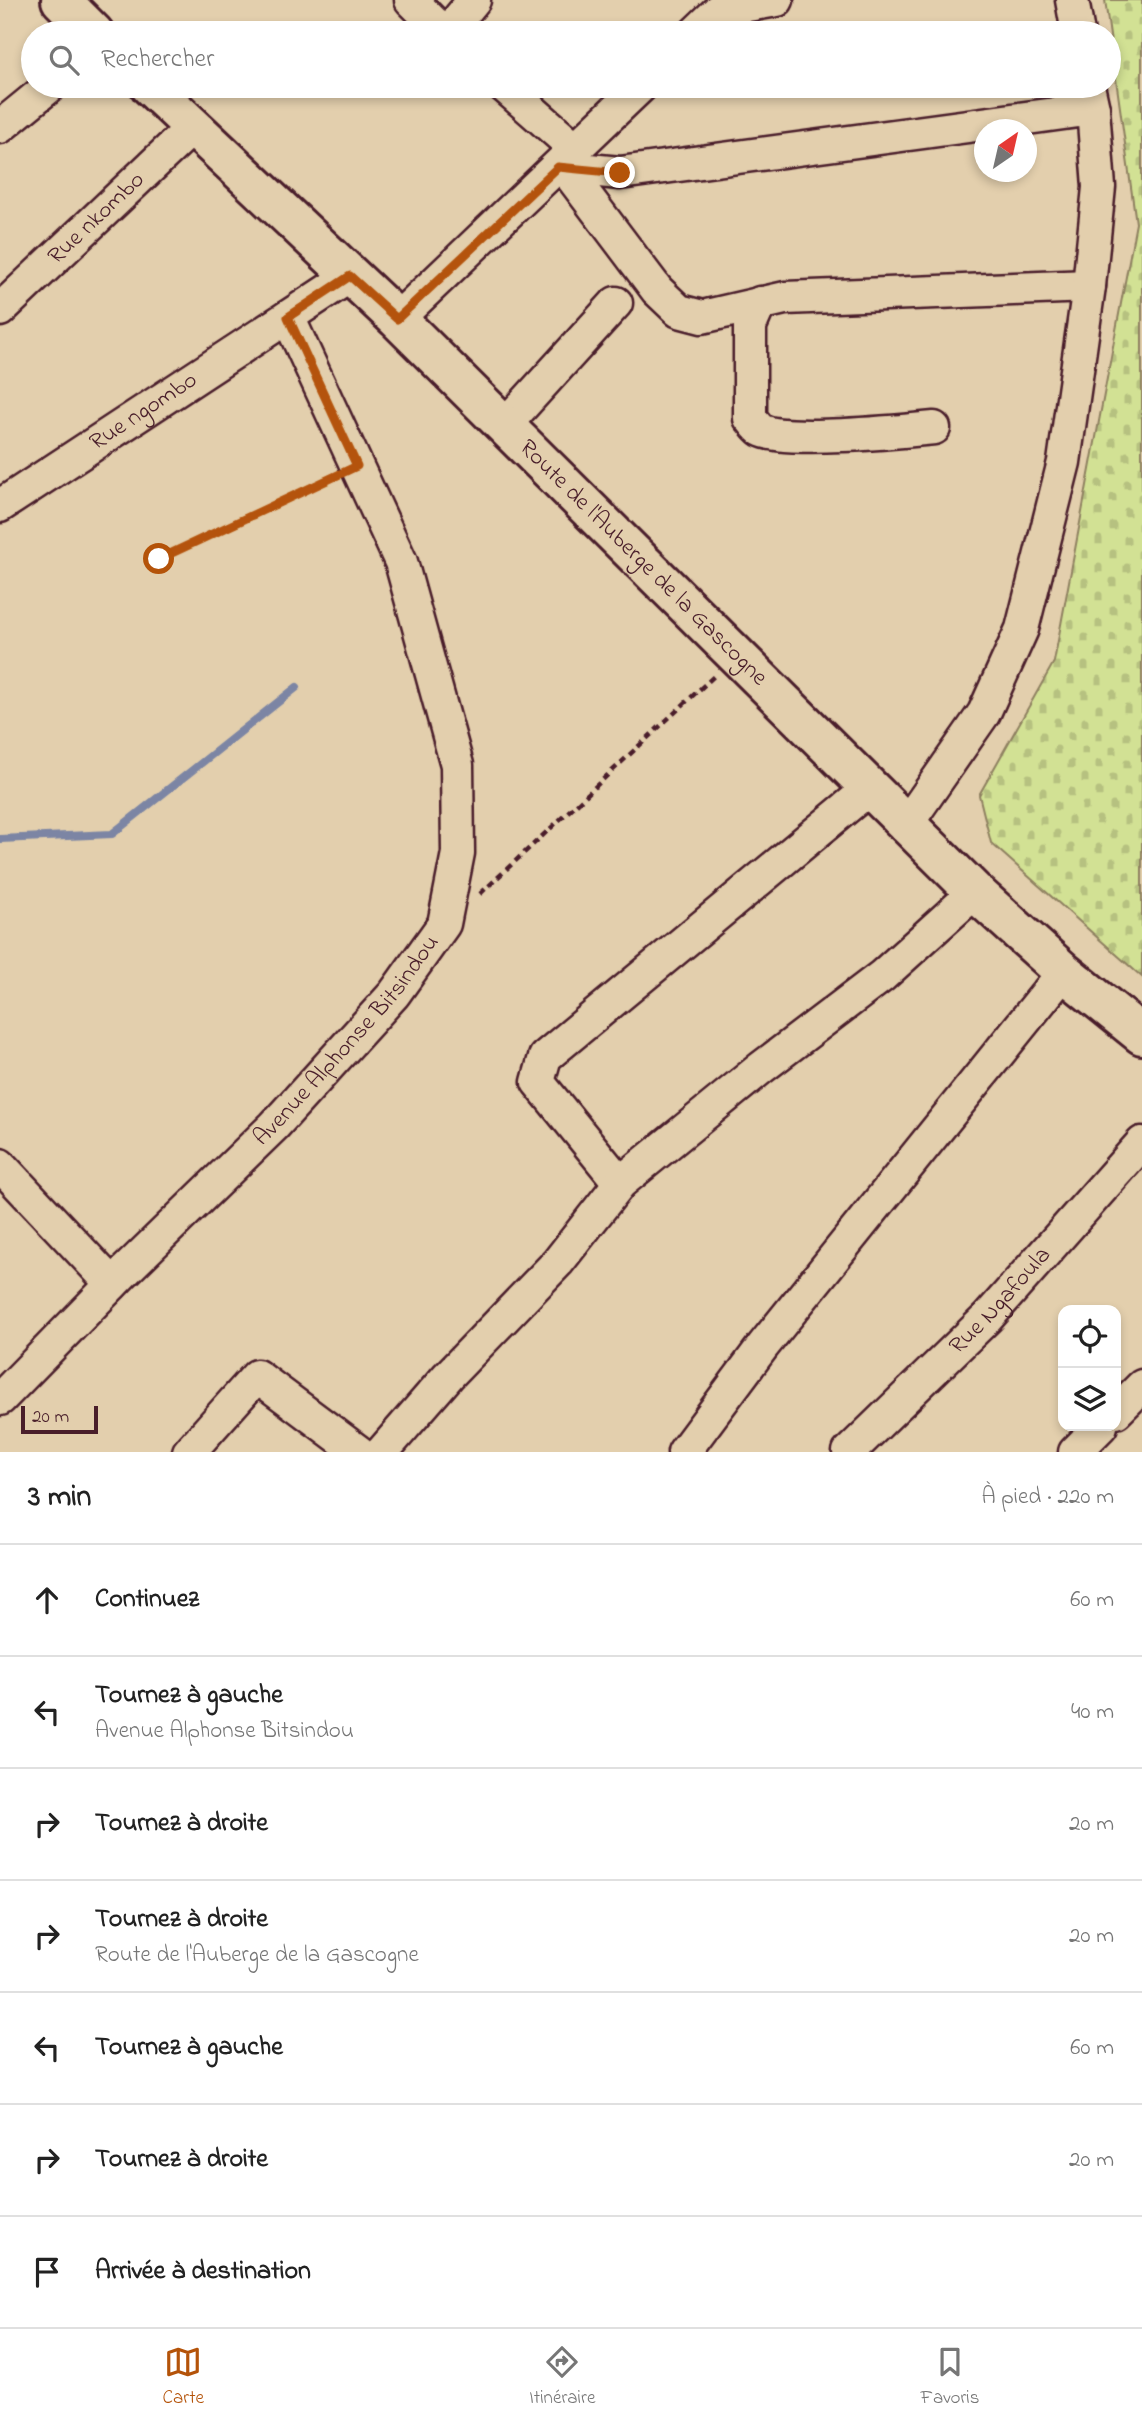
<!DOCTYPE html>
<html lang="fr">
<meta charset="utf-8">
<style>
:root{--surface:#fff;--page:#f6f6f6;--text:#222;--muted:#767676;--line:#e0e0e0;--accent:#b45309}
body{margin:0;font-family:"Indie Flower",sans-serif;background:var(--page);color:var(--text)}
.controls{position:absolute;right:21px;bottom:21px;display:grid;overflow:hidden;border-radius:14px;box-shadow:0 4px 10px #0003}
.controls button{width:63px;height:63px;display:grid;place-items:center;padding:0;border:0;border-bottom:2px solid var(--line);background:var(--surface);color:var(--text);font:35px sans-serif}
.compass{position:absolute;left:974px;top:119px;width:63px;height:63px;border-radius:50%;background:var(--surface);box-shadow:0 4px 10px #0003;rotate:34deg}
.scale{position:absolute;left:21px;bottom:18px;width:77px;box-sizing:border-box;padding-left:7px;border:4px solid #4a1f2b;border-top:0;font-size:19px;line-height:24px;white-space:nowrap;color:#4a1f2b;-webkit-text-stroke:5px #e3cfad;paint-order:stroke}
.stop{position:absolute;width:21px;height:21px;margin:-16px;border:5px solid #b45309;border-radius:50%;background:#fff}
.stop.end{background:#b45309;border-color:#fff;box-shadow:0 2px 7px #0008}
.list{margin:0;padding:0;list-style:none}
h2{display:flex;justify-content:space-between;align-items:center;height:91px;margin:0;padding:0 28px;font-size:30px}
h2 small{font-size:23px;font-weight:400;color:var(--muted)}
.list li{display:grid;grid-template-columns:46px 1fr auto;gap:21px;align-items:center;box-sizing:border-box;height:112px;padding:0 28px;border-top:2px solid var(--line)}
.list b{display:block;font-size:26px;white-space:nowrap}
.list p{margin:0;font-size:23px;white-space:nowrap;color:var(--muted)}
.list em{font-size:23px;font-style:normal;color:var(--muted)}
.icon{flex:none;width:38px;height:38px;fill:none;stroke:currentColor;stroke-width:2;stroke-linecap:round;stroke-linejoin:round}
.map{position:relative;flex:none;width:1142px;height:1452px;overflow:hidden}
.search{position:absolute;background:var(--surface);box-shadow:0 4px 10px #0003;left:21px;right:21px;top:21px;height:77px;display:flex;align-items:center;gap:18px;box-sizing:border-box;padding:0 24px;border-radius:38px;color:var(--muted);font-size:26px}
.sheet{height:875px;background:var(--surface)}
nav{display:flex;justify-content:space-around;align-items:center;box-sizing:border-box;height:98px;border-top:2px solid var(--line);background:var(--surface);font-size:19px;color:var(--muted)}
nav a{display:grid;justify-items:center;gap:4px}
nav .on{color:var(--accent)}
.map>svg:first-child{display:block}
</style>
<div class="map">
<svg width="1142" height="1452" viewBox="0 0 1142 1452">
<defs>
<pattern id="cemetery-stones" width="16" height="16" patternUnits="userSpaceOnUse" patternTransform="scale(1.75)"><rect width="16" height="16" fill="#d2e194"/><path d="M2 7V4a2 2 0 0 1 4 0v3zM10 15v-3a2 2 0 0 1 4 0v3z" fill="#b6c180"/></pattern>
</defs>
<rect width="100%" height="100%" fill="#e3cfad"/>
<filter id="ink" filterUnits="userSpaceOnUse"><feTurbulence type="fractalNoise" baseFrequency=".0143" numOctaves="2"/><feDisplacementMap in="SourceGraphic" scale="14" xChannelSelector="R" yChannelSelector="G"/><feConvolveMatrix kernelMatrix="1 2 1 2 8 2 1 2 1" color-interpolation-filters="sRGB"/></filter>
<g filter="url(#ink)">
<path fill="url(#cemetery-stones)" stroke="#8e8060" stroke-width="2" d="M1105 0H1142V977L991 843 979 795 1054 662 1136 223Z"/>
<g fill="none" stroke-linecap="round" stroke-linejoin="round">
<path stroke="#7b85a4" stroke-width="8" d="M0 839 112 834 297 687"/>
<defs>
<g id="street">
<path d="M411 0 444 33"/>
<path d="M1072 0 1078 33"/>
<path d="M447 33 474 0"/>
<path d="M695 33 719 10 777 0"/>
<path d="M504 86 576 149"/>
<path d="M0 127 50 86"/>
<path d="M558 167 620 173 1093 109"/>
<path d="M565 168 657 290 679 311 702 317 785 298 1089 286"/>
<path d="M760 303 750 326V418C753 421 757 427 761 430 783 443 903 431 934 428"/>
<path id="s1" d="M0 310 194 126"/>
<path d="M397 319 641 86"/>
<path d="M504 426 616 303"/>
<path id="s2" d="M0 506 350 276"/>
<path d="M906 825 984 713 1022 629 1064 462 1089 286 1099 187 1093 109 1088 86"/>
<path d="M0 1165 112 1284"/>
<path d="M620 1183 538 1082 545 1057 870 788"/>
<path id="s3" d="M0 1399 122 1274 274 1126 394 994 444 924 458 853 457 765 401 562 288 317"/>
<path d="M1116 1412 1142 1386"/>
<path d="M189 1452 257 1376 359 1452"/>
<path d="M382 1452 448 1376 558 1262 620 1183 761 1068 882 976 975 892"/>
<path d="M684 1452 763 1346 1064 972"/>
<path id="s4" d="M849 1452 988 1317 1142 1143"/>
<path d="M1075 1452 1101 1426"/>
</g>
<g id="secondary">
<path d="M61 0 94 33"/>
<path id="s5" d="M150 86 397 319 975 892 1064 972 1142 1035"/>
</g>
</defs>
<use href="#street" stroke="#4a1f2b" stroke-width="37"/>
<use href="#secondary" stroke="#4a1f2b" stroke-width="44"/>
<path stroke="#4a1f2b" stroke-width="4.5" stroke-dasharray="7 5" stroke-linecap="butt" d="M159 559 331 478
M480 894 714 676"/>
<use href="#street" stroke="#e3cfad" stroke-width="32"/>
<use href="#secondary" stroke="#e3cfad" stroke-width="38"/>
</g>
</g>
<g fill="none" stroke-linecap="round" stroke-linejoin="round" filter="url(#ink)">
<path stroke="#b45309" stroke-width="9" d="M159 559 357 466 288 317 350 276 397 319 558 167 620 173"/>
</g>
<g text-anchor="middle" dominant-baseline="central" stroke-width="5" stroke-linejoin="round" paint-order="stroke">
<g font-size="24" fill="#4a1f2b" stroke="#e3cfad">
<text stroke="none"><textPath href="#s1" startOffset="133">Rue nkombo</textPath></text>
<text stroke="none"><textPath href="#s2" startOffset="172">Rue ngombo</textPath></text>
<text stroke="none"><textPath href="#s5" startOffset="686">Route de l'Auberge de la Gascogne</textPath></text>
<text stroke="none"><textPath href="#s3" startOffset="499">Avenue Alphonse Bitsindou</textPath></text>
<text stroke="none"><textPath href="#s4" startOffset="214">Rue Ngafoula</textPath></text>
</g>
</g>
</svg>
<div class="controls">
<button><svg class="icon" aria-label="locate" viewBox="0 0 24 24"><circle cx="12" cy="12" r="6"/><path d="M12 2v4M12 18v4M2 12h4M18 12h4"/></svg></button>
<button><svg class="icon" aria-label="layers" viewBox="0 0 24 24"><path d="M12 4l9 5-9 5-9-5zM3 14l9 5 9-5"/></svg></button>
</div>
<svg class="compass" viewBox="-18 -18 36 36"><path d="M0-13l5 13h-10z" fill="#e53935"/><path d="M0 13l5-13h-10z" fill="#767676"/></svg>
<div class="scale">20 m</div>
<div class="stop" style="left:159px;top:559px"></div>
<div class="stop end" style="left:620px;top:173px"></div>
<div class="search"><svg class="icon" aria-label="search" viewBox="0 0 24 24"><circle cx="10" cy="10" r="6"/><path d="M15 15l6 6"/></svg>Rechercher</div>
</div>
<section class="sheet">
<h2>3 min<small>À pied · 220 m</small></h2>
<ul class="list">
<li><svg class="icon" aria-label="ahead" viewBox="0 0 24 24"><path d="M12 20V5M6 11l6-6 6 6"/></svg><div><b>Continuez</b></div><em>60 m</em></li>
<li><svg class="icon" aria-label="left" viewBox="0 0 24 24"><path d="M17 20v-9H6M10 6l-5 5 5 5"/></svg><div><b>Tournez à gauche</b><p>Avenue Alphonse Bitsindou</p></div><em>40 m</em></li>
<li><svg class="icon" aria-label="right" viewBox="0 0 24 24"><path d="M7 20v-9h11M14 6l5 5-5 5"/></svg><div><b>Tournez à droite</b></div><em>20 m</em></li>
<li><svg class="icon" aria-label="right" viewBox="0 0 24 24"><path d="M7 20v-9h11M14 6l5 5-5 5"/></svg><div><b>Tournez à droite</b><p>Route de l'Auberge de la Gascogne</p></div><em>20 m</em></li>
<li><svg class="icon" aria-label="left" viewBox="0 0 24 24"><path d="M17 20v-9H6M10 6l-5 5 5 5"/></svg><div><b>Tournez à gauche</b></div><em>60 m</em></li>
<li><svg class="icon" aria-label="right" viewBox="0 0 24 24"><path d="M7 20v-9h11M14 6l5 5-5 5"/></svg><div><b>Tournez à droite</b></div><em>20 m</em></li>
<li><svg class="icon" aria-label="arrive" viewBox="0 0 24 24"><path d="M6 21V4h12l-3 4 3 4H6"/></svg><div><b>Arrivée à destination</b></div></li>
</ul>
</section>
<nav>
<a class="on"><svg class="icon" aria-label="map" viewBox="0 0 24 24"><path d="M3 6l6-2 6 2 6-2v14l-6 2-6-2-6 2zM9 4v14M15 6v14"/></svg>Carte</a>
<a><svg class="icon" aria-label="directions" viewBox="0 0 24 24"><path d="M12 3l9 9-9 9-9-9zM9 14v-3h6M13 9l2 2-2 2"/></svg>Itinéraire</a>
<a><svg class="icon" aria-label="saved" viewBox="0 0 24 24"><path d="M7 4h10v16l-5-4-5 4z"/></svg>Favoris</a>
</nav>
